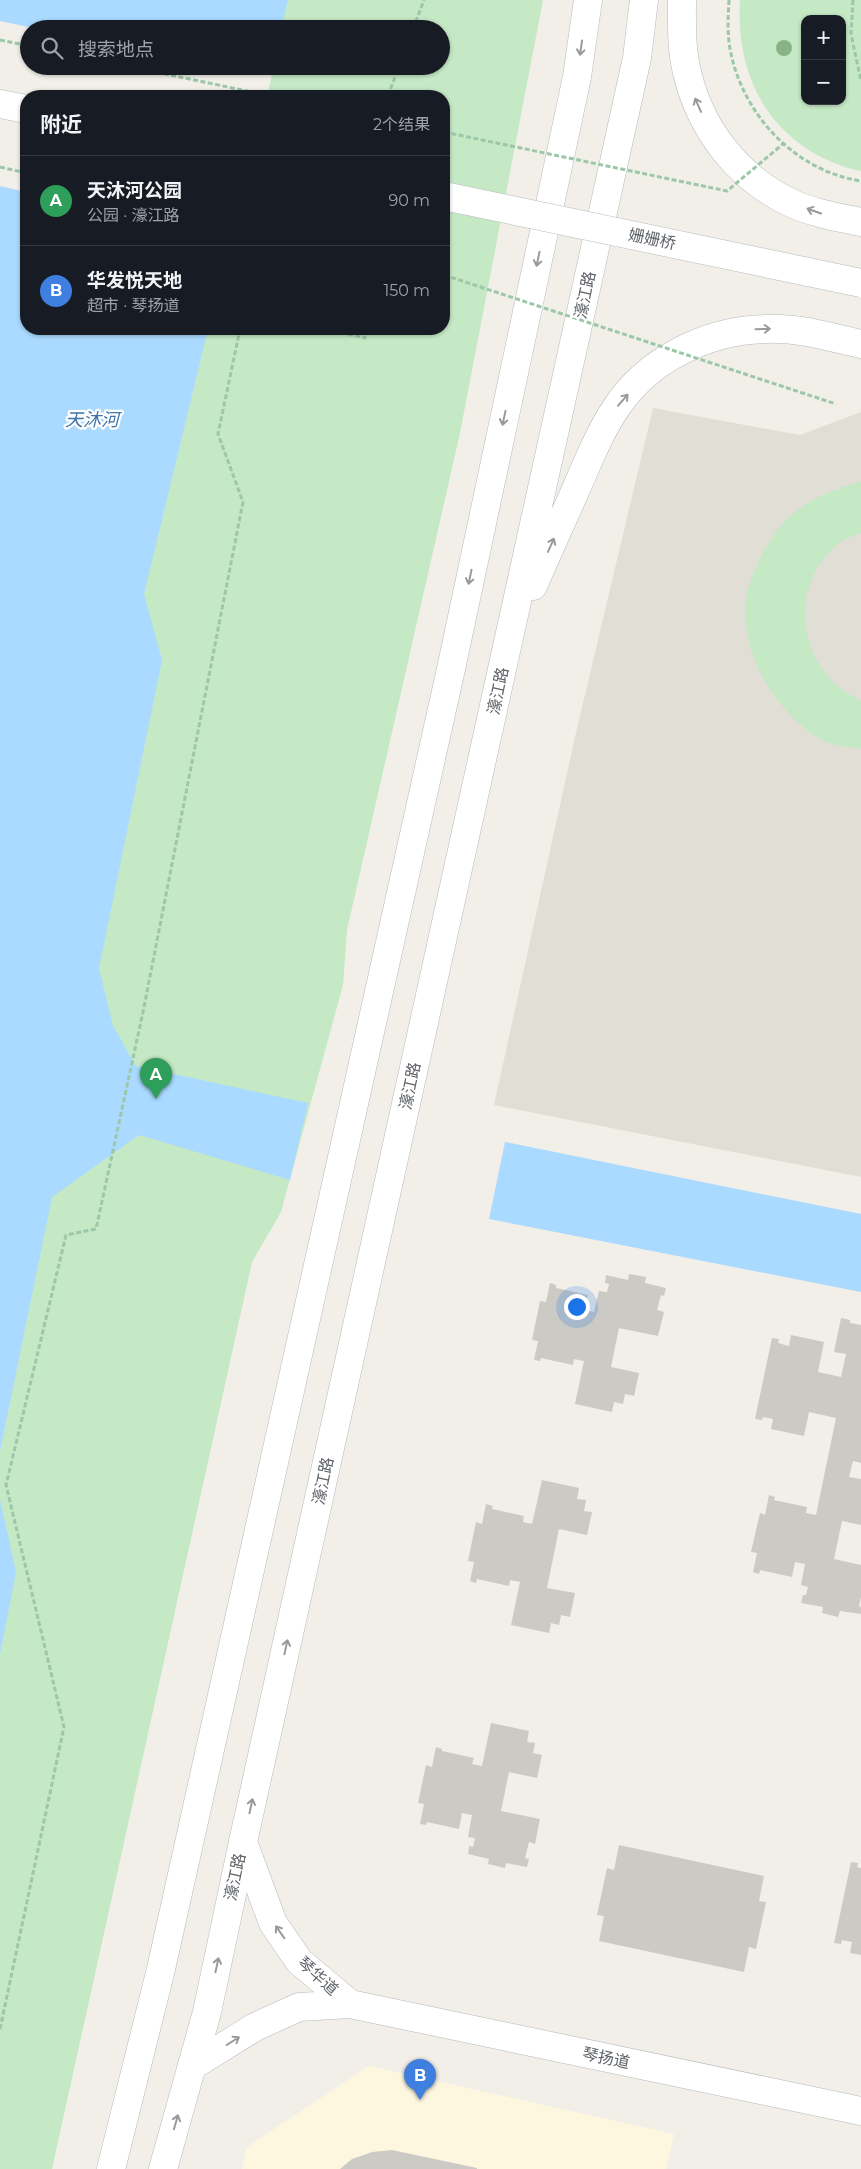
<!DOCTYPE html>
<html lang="zh">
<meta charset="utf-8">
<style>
:root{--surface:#171b24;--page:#242831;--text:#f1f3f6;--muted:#9ea1a6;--line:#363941;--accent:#ea4335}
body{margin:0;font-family:Montserrat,"Noto Sans SC",sans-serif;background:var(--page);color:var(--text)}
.controls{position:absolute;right:15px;top:15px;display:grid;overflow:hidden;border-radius:10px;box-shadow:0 1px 4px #0004}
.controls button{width:45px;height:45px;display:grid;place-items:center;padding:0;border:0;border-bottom:1px solid var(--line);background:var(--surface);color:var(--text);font:25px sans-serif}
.you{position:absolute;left:576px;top:1306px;width:18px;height:18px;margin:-12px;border:4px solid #fff;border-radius:50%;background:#1a73e8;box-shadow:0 0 0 8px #1a73e833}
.badge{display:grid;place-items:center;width:32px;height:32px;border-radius:50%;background:var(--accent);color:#fff;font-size:16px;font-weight:700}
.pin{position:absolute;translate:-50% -41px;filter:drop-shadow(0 1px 2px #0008)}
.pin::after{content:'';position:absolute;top:26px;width:18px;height:15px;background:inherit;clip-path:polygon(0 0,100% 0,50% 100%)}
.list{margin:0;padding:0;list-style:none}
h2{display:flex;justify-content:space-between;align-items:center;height:65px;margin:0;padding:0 20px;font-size:21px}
h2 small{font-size:16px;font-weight:400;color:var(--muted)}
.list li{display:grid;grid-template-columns:32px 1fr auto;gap:15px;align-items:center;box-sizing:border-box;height:90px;padding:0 20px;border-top:1px solid var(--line)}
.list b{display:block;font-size:19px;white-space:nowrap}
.list p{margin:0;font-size:16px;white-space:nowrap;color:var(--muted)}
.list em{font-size:16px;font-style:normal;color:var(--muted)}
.icon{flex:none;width:28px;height:28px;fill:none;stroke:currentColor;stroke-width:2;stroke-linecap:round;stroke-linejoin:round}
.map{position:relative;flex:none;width:861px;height:2169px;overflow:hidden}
.search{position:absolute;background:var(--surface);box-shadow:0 1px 4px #0004;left:20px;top:20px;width:430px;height:55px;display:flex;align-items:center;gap:12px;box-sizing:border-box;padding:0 18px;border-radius:28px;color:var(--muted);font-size:19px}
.panel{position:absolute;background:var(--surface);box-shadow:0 1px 4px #0004;left:20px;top:90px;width:430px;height:245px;border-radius:20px}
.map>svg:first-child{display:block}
</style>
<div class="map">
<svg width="861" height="2169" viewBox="0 0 861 2169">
<rect width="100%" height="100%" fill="#f1efe8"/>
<path fill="#fef7e0" d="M369 2066 674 2134 666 2169H242L247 2147Z"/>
<path fill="#e1ded6" d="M653 408 800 435 861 412V1177L494 1105 575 737Z"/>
<path fill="#c5e8c5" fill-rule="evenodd" d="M0 0H543L460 433 347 930 343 985 281 1212 252 1262 52 2169H0ZM29 29H441V66H29ZM26 96H444V329H26Z
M740 0H861V171C847 169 834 163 821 157 760 125 736 66 740 0ZM805 19H842V101H805Z
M861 481V533C855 535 849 537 843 540 838 543 833 549 829 553 797 586 798 637 825 673 833 685 849 694 861 701V749C849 747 835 746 824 741 802 730 783 709 770 689 753 664 742 630 746 599 751 569 772 530 796 511 815 497 838 488 861 481Z"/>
<path fill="#aadaff" d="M0 0H288L281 29H29L26 96V329H208L144 594 162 660 99 968 113 1026 136 1066 308 1103 290 1180 139 1135 52 1197 0 1451Z
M505 1142 861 1214V1292L489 1219Z
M0 1500 16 1572 0 1654Z"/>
<path fill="#f1efe8" d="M0 21 38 29H29V66H274L267 96H26V192L0 186Z"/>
<path fill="#cccac5" d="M629 1274 646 1277 645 1283 666 1288 664 1296 661 1295 657 1310 664 1312 658 1336 619 1328 611 1367 639 1373 634 1396 625 1394 623 1404 614 1402 612 1412 575 1404 584 1361 574 1359 573 1365 541 1358 540 1361 534 1360 538 1341 532 1340 540 1301 546 1302 550 1283 556 1285V1288L588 1295 584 1310 594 1312 599 1291 607 1292 609 1284 605 1283 606 1275 628 1280Z
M841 1318 850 1320V1323L861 1325V1463L853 1461 849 1477 861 1479V1525L842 1521 834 1559 861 1565V1597L859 1606 861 1607V1614L840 1611 838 1617 822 1613 823 1607 801 1603 803 1595H806L808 1587 801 1585 805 1564 795 1562 792 1577 760 1570 759 1574 753 1572 757 1553 751 1552 760 1513 765 1515 769 1495 775 1497 774 1500 807 1507 806 1513 816 1515 836 1418 809 1412 804 1436 771 1429 773 1419 763 1417 762 1420 755 1419 772 1338 779 1339 778 1343 789 1346 791 1335 824 1342 818 1372 841 1377 846 1354 834 1352Z
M542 1480 579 1488 577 1499 586 1500 584 1511 592 1512 587 1535 559 1529 547 1588 575 1593 570 1617 561 1615 559 1625 551 1623 549 1633 511 1625 520 1582 510 1580 509 1586 477 1579 476 1583 470 1581 474 1562 468 1561 476 1522 482 1524 486 1504 493 1506 492 1509 524 1516 523 1522 532 1524Z
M491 1723 529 1731 527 1742 535 1743 533 1753 542 1755 537 1778 509 1772 501 1811 540 1819 535 1844 529 1842 525 1858 529 1859 527 1867 506 1863 505 1868 488 1864 489 1859 468 1854 469 1846 473 1847 475 1838 468 1837 472 1815 462 1813 459 1829 427 1822 426 1825 420 1824 424 1804 418 1803 426 1765 432 1767 436 1747 442 1749V1751L474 1758 472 1764 482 1766Z
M619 1845 764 1876 759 1901 766 1902 756 1949 749 1947 744 1972 599 1941 604 1916 597 1915 607 1868 614 1870Z
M851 1862 858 1863 857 1867 861 1868V1955L850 1953 852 1942 842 1940 841 1944 834 1943Z
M392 2150 477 2168V2169H340L352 2159 372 2152Z"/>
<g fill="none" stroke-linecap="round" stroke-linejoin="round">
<defs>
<path id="street" d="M243 1842 273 1923 299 1961 350 2004
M192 2066 255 2027 299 2007 350 2004 861 2111"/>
<path id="secondary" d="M682 0C682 24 681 49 687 72 700 129 738 178 791 203 813 213 837 217 861 222
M0 104 26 109
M533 586C547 553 562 521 576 489 588 462 599 433 616 408 648 359 707 331 764 329 797 327 829 337 861 344
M111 2169 161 1969 451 669 577 77 588 0
M163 2169 207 2012 243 1842 637 58 644 0"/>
</defs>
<use href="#street" stroke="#b5b8bc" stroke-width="29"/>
<use href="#secondary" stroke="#b6babf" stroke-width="29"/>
<path stroke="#9cc7a9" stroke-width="3" stroke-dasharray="5 2.5" stroke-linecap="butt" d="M729 0C728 18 727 36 731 54 745 117 796 171 861 181
M853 0 851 34 861 81
M413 29 424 0
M0 40 29 46
M127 66 271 96
M388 96 399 66
M0 167 26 173
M326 329 365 338 364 329
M0 2029 64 1727 6 1485 66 1235 96 1229 143 1012 243 502 218 434 240 329"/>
<use href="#street" stroke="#fff" stroke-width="28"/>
<use href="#secondary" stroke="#fff" stroke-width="28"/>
<defs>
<path id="secondary-bridge" d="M444 196 861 283"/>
</defs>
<use href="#secondary-bridge" stroke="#b6babf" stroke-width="29" stroke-linecap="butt"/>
<path stroke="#9cc7a9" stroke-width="3" stroke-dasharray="5 2.5" stroke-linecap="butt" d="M444 132 727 191 783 144
M444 275 836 404"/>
<use href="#secondary-bridge" stroke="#fff" stroke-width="28"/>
</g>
<circle fill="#89b387" cx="784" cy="48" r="8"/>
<defs><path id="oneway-shaft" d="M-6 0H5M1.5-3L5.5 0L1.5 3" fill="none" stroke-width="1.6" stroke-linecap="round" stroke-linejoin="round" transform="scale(1.25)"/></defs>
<g stroke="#979a9d">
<use href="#oneway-shaft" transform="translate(581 48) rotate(98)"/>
<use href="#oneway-shaft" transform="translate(698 105) rotate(-114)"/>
<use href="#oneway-shaft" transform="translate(814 211) rotate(-161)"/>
<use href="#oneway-shaft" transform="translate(538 259) rotate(102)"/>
<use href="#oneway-shaft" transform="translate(763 329) rotate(-2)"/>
<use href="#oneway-shaft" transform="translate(623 400) rotate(-49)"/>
<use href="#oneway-shaft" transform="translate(504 418) rotate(102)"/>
<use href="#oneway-shaft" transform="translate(551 545) rotate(-66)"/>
<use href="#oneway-shaft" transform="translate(470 577) rotate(102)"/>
<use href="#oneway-shaft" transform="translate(286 1647) rotate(-78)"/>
<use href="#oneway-shaft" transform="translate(251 1806) rotate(-78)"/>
<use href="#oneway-shaft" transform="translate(280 1932) rotate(-125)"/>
<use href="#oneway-shaft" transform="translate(217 1965) rotate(-78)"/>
<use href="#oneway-shaft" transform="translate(233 2041) rotate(-32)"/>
<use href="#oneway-shaft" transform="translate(176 2122) rotate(-74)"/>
</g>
<g text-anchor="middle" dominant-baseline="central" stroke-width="4.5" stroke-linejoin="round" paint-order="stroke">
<g font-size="16" fill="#5f6368" stroke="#fff">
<text transform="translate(652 239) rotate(12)">姗姗桥</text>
<text transform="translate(585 295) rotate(-78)">濠江路</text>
<text transform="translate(498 691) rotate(-78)">濠江路</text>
<text transform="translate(410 1086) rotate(-78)">濠江路</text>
<text transform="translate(323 1481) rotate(-78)">濠江路</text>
<text transform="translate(235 1877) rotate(-78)">濠江路</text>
<text transform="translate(318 1976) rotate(42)">琴华道</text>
<text transform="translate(606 2058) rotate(12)">琴扬道</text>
</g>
<g font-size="18" font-style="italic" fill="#4174aa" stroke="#fff">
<text x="92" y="420">天沐河</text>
</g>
</g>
</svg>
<div class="controls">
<button>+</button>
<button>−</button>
</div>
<div class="you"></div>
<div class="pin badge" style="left:156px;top:1099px;background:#2e9e5b">A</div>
<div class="pin badge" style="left:420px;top:2100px;background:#3f7fe0">B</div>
<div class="search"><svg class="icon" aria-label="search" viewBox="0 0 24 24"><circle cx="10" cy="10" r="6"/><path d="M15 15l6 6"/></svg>搜索地点</div>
<section class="panel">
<h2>附近<small>2个结果</small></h2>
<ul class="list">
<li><span class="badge" style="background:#2e9e5b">A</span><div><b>天沐河公园</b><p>公园 · 濠江路</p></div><em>90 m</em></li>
<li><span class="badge" style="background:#3f7fe0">B</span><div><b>华发悦天地</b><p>超市 · 琴扬道</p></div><em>150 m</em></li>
</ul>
</section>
</div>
